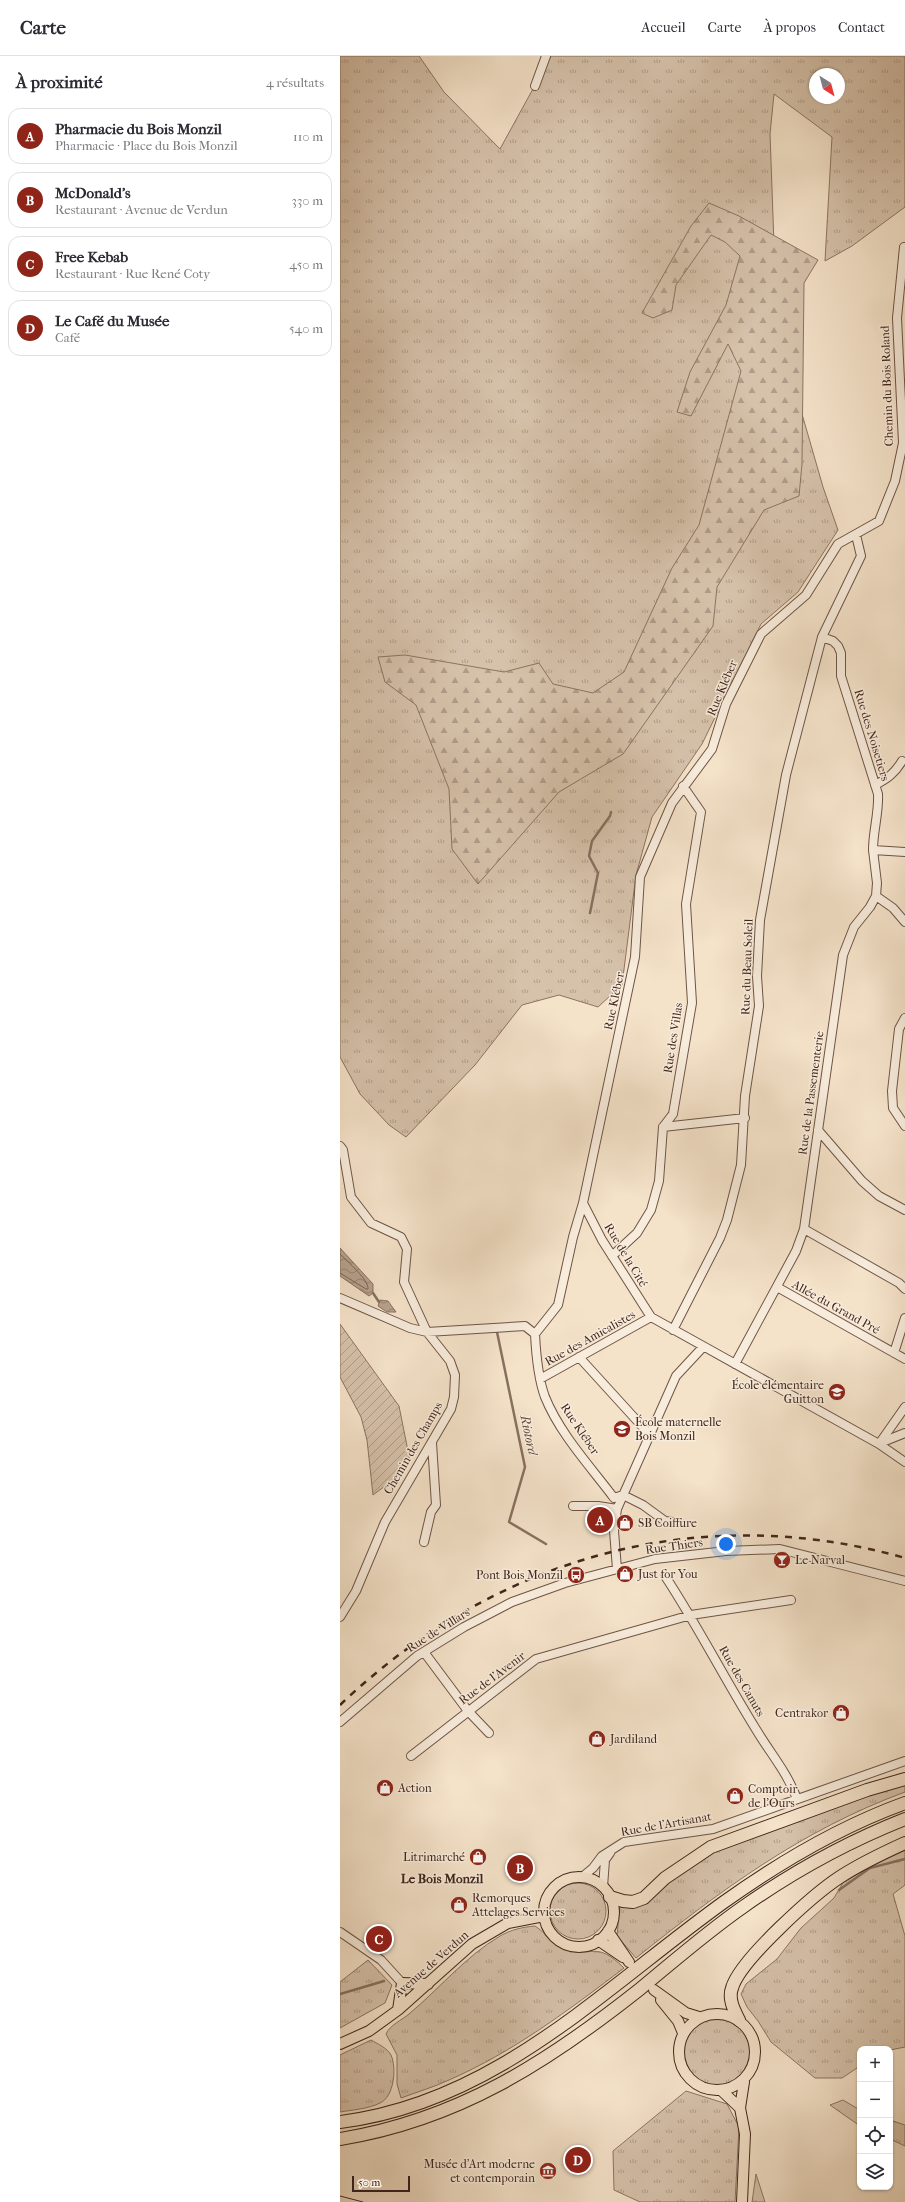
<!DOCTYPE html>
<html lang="fr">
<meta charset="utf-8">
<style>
:root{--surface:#fff;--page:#f7f7f7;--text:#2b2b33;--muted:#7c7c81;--line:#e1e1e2;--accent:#8f2418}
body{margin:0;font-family:"IM FELL French Canon",serif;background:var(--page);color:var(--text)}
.controls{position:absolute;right:12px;bottom:12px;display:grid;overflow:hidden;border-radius:8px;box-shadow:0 1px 3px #0004}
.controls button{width:36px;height:36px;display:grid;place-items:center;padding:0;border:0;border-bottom:1px solid var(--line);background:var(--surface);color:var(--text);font:20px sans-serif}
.compass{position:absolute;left:469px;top:12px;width:36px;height:36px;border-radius:50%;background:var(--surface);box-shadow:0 1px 3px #0004;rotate:144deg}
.scale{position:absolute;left:12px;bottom:10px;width:58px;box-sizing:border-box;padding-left:4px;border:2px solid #41251a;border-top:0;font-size:11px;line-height:14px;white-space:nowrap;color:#41251a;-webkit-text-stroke:3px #f8ecdc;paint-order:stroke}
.you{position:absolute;left:386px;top:1488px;width:14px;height:14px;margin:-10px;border:3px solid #fff;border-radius:50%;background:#1a73e8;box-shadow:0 0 0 6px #1a73e833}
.badge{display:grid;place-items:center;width:26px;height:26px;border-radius:50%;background:var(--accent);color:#fff;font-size:13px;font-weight:700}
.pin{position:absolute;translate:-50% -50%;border:2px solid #fff;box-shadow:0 1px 4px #0006}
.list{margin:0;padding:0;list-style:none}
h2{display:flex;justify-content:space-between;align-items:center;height:52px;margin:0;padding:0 16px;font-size:17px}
h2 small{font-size:13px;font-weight:400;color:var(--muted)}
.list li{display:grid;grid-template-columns:26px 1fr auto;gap:12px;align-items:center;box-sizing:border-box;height:56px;margin:0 8px 8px;padding:0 8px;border:1px solid var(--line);border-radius:12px}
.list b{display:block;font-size:15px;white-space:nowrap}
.list p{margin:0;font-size:13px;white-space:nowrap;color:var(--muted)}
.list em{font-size:13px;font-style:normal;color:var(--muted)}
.icon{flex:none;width:22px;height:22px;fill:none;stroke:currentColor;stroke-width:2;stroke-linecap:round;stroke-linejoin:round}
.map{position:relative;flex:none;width:565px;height:2146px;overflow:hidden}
header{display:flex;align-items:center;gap:24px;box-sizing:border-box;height:56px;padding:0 20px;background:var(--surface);border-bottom:1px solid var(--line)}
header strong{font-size:19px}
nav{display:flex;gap:22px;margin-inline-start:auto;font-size:14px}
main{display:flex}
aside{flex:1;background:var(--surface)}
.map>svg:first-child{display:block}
</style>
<header>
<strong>Carte</strong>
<nav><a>Accueil</a><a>Carte</a><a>À propos</a><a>Contact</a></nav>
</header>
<main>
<aside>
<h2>À proximité<small>4 résultats</small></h2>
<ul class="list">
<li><span class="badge">A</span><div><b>Pharmacie du Bois Monzil</b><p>Pharmacie · Place du Bois Monzil</p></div><em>110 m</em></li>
<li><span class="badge">B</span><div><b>McDonald's</b><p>Restaurant · Avenue de Verdun</p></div><em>330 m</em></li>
<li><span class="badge">C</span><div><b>Free Kebab</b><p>Restaurant · Rue René Coty</p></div><em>450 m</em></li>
<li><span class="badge">D</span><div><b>Le Café du Musée</b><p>Café</p></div><em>540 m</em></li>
</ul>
</aside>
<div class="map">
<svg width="565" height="2146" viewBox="0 0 565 2146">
<defs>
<pattern id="grass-tufts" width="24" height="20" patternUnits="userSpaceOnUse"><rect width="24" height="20" fill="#d6c2ab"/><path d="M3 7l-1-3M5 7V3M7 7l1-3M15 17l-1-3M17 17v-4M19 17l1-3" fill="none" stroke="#af9d8a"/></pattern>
<pattern id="forest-firs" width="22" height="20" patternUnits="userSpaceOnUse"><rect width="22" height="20" fill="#d6c2ab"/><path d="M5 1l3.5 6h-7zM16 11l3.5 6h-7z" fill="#af9d8a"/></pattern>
<pattern id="garden-furrows" width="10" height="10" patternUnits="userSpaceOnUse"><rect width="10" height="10" fill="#d6c2ab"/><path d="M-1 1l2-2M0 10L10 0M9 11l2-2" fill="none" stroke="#af9d8a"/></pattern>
<pattern id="water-waves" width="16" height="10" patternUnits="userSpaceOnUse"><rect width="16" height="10" fill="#b7a28e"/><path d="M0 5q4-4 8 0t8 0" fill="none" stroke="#968473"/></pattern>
</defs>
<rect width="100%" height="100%" fill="#f4e2c9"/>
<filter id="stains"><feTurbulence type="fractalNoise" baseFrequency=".005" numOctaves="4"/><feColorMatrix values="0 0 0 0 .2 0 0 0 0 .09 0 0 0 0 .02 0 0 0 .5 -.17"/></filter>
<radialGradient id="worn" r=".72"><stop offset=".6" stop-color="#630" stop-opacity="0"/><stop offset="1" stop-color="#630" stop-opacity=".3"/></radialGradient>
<path fill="url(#grass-tufts)" stroke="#8c7462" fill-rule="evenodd" d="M0 0H79L104 36 160 93 211 0H565V151L512 190 485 205 492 81 434 38 430 78 437 271 483 431 498 474 458 536 421 568 362 688 312 761 296 819 282 929 258 951 219 939 182 949 135 1009 66 1081 49 1069 20 1038 0 1001ZM475 18H499V42H475Z
M565 1727V1736C462 1774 381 1834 296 1902L277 1880 280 1848 331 1822 383 1790Z
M565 1794V1829L553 1838 565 1880V1991L550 1994 520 1993V2010L502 2022H475L431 1986 418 1965 407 1951 401 1938 406 1928 437 1903 461 1872 494 1842 504 1825 548 1801Z
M210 1855a28 28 0 1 1 56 0a28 28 0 1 1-56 0Z
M195 1870C206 1877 212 1888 224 1893 252 1903 255 1883 284 1912 229 1954 173 1996 109 2024 94 2031 77 2036 61 2042L57 2028V1999L46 1978C50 1969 62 1964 69 1958 99 1933 126 1900 160 1880 170 1874 183 1871 195 1870Z
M28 1904 52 1929 45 1947 0 1972V1926Z
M342 1997a35 35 0 1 1 70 0a35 35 0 1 1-70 0Z
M31 1984C38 1988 47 1992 51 1999 57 2012 54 2041 40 2047 28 2053 12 2054 0 2056V1999Z
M346 2035 387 2048 399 2071 395 2146H300L274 2134 273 2095Z
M503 2044 520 2054V2070L490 2049Z
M550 2064 565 2069V2090L550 2083Z
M416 2118 425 2146H412Z"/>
<path fill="url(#forest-firs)" stroke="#8c7462" d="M369 147 399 160 478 204 464 227 462 408 459 440 424 454 377 531 373 570 283 698 219 736 138 828 112 793 109 733 76 649 45 626 38 601 65 599 164 616 199 607 213 628 253 637 284 616 332 512 359 469 401 315 388 288 351 360 337 356 350 316 386 249 400 200 385 186 371 179 336 229 332 254 313 262 302 257 351 170Z"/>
<path fill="url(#garden-furrows)" stroke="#8c7462" d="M0 1268 59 1350 70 1405 64 1412 65 1415 33 1439 27 1384 21 1361 0 1321Z"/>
<path fill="url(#water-waves)" stroke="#887060" d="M0 1192 33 1228V1237L29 1240 0 1220Z
M40 1244 48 1245 56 1256H47L38 1250Z"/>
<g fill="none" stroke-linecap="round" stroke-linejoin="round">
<path stroke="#7c6454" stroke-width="1" d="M0 1198C7 1205 29 1224 28 1233H26L0 1217"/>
<path stroke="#887060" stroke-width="2.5" d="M250 857 258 817 249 800 252 785 270 760 271 756
M33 1237 39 1246
M157 1276 185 1411 169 1466 206 1488
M499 1834 530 1812 565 1803
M0 1938 44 1925"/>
<defs>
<path id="minor" d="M195 30 206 0
M482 581 493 585 498 590 501 597V620L538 738C539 757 533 775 533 794
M535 729C547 723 555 717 562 705
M536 840 553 852 565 866
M565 962 559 973 552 1035 553 1052 565 1070
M323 1071 405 1062
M478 1074 522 1125 539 1140 565 1154
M0 1090 3 1094 11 1141 31 1167 61 1181 67 1193 64 1226 87 1276 110 1305 115 1319 114 1341 111 1353 45 1466 16 1535 0 1561
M243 1147 262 1184 311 1261 539 1388 565 1406
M464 1173 559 1227 565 1233
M272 1200 297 1177 311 1154 319 1125 323 1071 333 1058 352 947 346 848 361 756 343 730
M437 1231 565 1303
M0 1242 70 1272 87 1276 185 1270 195 1278
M333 1274 380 1182 387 1164 401 1109 405 1040 419 950 417 920 420 864 446 719 482 581 521 500 516 479
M554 1297 565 1262
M239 1301 310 1379
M395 1308 456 1195 464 1173 503 899 514 871 530 851 536 840 537 827 533 794 565 796
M200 1323 311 1261
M540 1387 565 1377
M539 1388 565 1351
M283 1439 274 1442C250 1410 220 1378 205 1341 198 1322 196 1298 195 1278L218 1249 233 1181 243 1147 295 901 300 821 332 747 372 693 386 648 421 578 466 539 498 488 539 465 555 425 563 387 557 262 564 191
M283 1439 303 1449 325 1465 340 1467
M233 1450H258L277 1453 336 1320 363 1291
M84 1486 91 1456 96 1449 92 1387
M277 1513 274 1475 277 1453
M325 1520C358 1570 385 1624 417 1675 431 1698 448 1718 457 1743
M84 1596 128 1655 149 1677
M0 1666 77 1600 124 1571 172 1546 225 1527 315 1503 386 1495 440 1493 565 1525
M71 1700 196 1603 351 1559 451 1544
M242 1821 253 1812 262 1800 284 1786 373 1773 565 1705
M263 1831 265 1804 270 1797
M0 1876 41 1904 62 1927"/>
<path id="major" d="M204 1856a35 35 0 1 1 70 0a35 35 0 1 1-70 0Z
M268 1875 289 1906
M258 1884 283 1901
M314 1934 346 1957 359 1961
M321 1944 338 1965 343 1977
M58 1954 62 1927 88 1928
M339 1996a38 38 0 1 1 76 0a38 38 0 1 1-76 0Z
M0 1988 29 1975 58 1954 132 1888 168 1867 204 1860
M382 2035 400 2052
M402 2146 405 2078 400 2052 404 2026"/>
<path id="highway" d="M270 1841 283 1845 293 1846 304 1842 325 1822 371 1791 527 1734 565 1723
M399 1964C394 1954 388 1943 392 1932 400 1904 474 1838 500 1821 520 1808 543 1797 565 1787
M0 2066C155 2047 263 1933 384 1846 440 1806 499 1771 565 1747
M0 2083C118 2064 208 2006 300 1933 334 1905 367 1876 403 1851 454 1815 507 1786 565 1763"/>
</defs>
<use href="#minor" stroke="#6e5446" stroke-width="10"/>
<use href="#major" stroke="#41251a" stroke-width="12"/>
<use href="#highway" stroke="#41251a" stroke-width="14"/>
<use href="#minor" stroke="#f8ecdc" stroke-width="8"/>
<use href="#major" stroke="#f4e2c9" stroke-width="10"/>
<use href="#highway" stroke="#f4e2c9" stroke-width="12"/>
<path stroke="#41251a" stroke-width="1" d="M0 2140 23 2146"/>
<path stroke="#41251a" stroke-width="2.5" stroke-dasharray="7 7" stroke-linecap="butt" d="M0 1649C154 1502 358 1443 565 1502"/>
</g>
<defs>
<symbol id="school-disc" viewBox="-11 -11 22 22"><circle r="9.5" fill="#8f2418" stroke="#f8ecdc"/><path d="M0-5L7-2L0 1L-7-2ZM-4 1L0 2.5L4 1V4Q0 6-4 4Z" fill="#fff"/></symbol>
<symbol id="shop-disc" viewBox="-11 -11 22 22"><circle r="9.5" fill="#8f2418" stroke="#f8ecdc"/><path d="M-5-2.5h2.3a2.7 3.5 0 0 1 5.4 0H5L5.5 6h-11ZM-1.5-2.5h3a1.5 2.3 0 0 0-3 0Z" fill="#fff"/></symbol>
<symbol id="bar-disc" viewBox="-11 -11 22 22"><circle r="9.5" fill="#8f2418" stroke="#f8ecdc"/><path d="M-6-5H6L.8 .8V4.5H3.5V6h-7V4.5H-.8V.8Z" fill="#fff"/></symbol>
<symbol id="bus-disc" viewBox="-11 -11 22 22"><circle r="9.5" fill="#8f2418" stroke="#f8ecdc"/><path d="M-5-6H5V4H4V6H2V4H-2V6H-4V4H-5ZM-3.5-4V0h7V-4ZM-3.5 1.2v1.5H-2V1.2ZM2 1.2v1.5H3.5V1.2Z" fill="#fff"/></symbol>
<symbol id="museum-disc" viewBox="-11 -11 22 22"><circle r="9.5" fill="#8f2418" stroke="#f8ecdc"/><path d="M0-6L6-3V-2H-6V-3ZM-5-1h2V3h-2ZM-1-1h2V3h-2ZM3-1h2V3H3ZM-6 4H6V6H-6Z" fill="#fff"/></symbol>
</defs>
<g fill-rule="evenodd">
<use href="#school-disc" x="487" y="1326" width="20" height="20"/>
<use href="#school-disc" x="272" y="1363" width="20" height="20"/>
<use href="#shop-disc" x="275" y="1457" width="20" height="20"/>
<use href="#bar-disc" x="432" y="1494" width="20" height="20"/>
<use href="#shop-disc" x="275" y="1508" width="20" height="20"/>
<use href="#bus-disc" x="226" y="1509" width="20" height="20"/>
<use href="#shop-disc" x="491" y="1647" width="20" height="20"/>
<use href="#shop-disc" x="247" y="1673" width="20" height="20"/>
<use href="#shop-disc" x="35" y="1722" width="20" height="20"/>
<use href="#shop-disc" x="385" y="1730" width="20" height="20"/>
<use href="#shop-disc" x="128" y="1791" width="20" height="20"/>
<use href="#shop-disc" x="109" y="1839" width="20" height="20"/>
<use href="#museum-disc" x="198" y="2105" width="20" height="20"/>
</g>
<g text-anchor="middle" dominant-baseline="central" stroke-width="3" stroke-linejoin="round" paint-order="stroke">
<g font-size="12" fill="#41251a" stroke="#f8ecdc">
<text transform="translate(547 330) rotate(-92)">Chemin du Bois Roland</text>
<text transform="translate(382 632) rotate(-67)">Rue Kléber</text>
<text transform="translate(532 679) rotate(73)">Rue des Noisetiers</text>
<text transform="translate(407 911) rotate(-88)">Rue du Beau Soleil</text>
<text transform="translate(274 945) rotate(-78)">Rue Kléber</text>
<text transform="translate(333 982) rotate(-81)">Rue des Villas</text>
<text transform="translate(471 1037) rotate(-82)">Rue de la Passementerie</text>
<text transform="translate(286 1199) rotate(59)">Rue de la Cité</text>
<text transform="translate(496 1251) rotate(29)">Allée du Grand Pré</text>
<text transform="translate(250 1282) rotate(-29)">Rue des Amicalistes</text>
<text transform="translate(240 1373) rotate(56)">Rue Kléber</text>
<text transform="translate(73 1392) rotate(-60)">Chemin des Champs</text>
<text transform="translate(334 1490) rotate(-8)">Rue Thiers</text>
<text transform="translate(98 1574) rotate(-32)">Rue de Villars</text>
<text transform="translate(152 1622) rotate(-37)">Rue de l'Avenir</text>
<text transform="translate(402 1625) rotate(60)">Rue des Canuts</text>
<text transform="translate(326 1768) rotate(-10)">Rue de l'Artisanat</text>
<text transform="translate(91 1908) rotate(-41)">Avenue de Verdun</text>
</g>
<g font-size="12" fill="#41251a" stroke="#f8ecdc" text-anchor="start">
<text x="484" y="1329" text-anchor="end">École élémentaire<tspan x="484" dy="14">Guitton</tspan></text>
<text x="295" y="1366">École maternelle<tspan x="295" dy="14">Bois Monzil</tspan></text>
<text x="298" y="1467">SB Coiffure</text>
<text x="455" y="1504">Le Narval</text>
<text x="298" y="1518">Just for You</text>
<text x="223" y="1519" text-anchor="end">Pont Bois Monzil</text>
<text x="488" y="1657" text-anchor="end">Centrakor</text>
<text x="270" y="1683">Jardiland</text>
<text x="58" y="1732">Action</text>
<text x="408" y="1733">Comptoir<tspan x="408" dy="14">de l'Ours</tspan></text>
<text x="125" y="1801" text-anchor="end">Litrimarché</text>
<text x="132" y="1842">Remorques<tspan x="132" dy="14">Attelages Services</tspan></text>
<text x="195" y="2108" text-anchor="end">Musée d'Art moderne<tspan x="195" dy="14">et contemporain</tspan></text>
</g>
<g font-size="13" font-style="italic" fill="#644a3d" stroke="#f8ecdc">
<text transform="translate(189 1379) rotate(78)">Riotord</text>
</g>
<g font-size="13" font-weight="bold" fill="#41251a" stroke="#f8ecdc">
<text x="102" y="1822">Le Bois Monzil</text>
</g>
</g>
<rect width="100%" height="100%" filter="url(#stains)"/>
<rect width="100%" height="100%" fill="url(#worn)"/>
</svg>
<div class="controls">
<button>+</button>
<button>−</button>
<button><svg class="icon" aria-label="locate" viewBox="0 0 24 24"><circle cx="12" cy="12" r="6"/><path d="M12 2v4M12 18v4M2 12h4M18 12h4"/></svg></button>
<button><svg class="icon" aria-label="layers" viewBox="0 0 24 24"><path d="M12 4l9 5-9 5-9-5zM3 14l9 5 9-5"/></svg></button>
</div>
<svg class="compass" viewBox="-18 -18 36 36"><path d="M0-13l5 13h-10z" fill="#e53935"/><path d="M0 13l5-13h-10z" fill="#7c7c81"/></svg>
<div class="scale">50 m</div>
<div class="you"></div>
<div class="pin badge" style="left:260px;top:1464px">A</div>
<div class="pin badge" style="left:180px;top:1812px">B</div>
<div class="pin badge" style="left:39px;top:1883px">C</div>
<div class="pin badge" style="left:238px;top:2104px">D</div>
</div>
</main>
